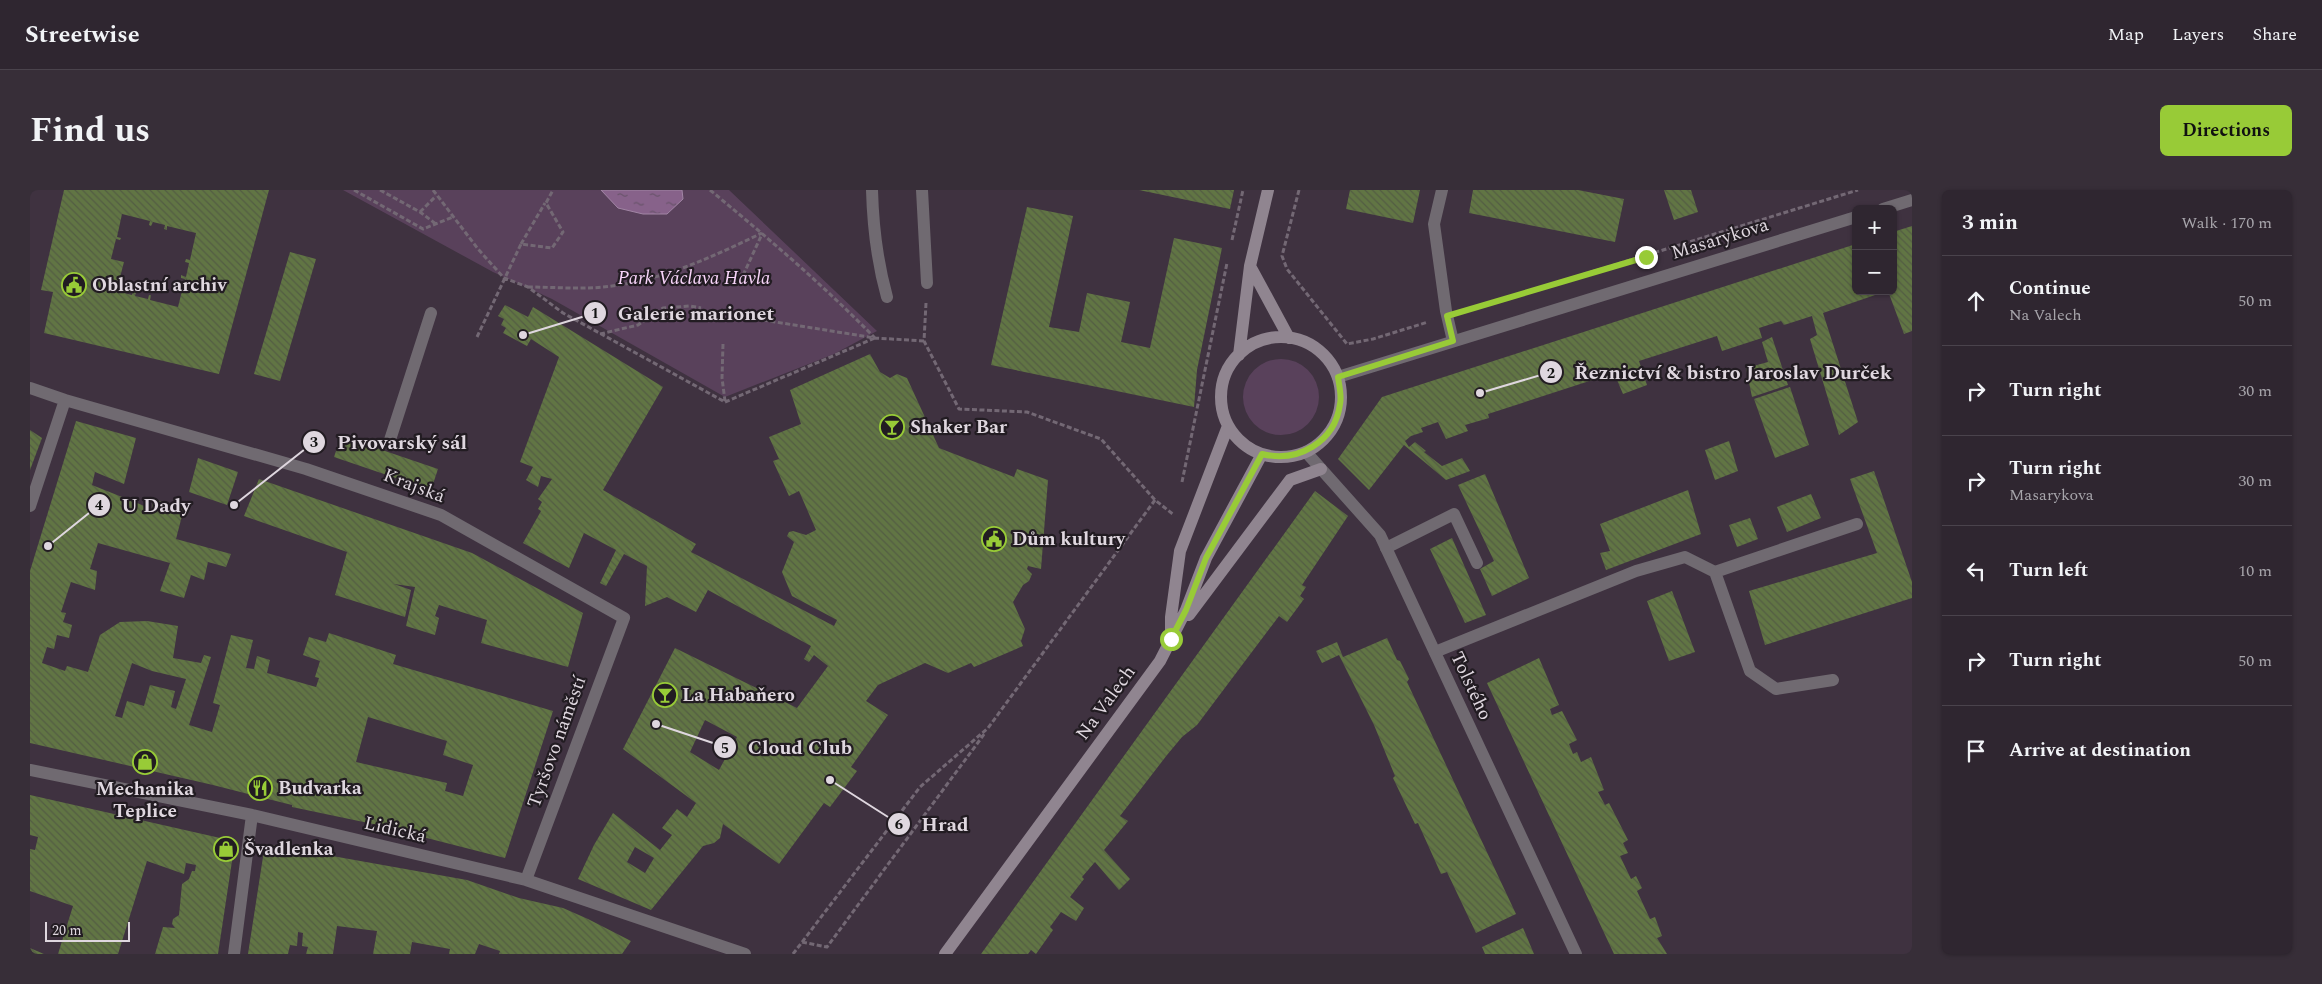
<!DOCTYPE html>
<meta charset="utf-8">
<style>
:root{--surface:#2f2630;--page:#372e38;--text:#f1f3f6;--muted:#a7a5ab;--line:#4a434c;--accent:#98cb37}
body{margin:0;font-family:Spectral,serif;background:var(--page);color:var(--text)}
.controls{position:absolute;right:15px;top:15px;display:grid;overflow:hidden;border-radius:8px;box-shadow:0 1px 4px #0004}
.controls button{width:45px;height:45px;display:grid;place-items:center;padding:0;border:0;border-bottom:1px solid var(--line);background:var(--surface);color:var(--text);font:25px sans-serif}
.scale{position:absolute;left:15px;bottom:12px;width:85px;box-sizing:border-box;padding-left:5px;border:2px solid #dfd7df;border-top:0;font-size:14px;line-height:18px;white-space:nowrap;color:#dfd7df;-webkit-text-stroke:4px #221c22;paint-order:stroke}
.stop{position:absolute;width:15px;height:15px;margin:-11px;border:4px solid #98cb37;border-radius:50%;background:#fff}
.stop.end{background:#98cb37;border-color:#fff;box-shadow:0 1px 5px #0008}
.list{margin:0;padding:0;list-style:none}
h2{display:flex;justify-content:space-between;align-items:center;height:65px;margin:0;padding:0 20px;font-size:21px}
h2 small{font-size:16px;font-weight:400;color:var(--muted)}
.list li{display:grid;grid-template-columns:32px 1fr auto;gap:15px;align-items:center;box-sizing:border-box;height:90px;padding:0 20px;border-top:1px solid var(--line)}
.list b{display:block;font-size:19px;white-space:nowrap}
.list p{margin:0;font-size:16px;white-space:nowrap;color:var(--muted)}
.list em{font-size:16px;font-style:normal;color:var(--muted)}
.icon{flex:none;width:28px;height:28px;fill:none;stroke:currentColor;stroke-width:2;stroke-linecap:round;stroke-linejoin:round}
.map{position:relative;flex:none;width:1882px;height:764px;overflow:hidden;border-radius:8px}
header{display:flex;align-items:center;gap:30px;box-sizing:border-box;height:70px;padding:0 25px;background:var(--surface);border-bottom:1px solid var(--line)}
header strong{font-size:24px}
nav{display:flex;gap:28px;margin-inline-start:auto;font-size:18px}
.intro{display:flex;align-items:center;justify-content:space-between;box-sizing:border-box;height:120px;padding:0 30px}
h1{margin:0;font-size:35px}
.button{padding:12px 22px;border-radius:8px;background:var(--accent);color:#111;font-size:18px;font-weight:700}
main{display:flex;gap:30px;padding:0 30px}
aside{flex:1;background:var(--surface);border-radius:8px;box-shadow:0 1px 4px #0004}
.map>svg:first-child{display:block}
</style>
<header>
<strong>Streetwise</strong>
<nav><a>Map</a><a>Layers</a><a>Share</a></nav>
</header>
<div class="intro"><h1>Find us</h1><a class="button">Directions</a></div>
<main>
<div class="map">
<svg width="1882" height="764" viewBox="0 0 1882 764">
<defs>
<pattern id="water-ripples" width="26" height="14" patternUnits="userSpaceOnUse" patternTransform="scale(1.25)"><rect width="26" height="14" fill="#87628a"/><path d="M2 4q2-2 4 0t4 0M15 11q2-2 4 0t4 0" fill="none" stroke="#68536a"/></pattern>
<pattern id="building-back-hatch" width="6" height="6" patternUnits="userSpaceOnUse" patternTransform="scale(1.25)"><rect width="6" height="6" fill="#617544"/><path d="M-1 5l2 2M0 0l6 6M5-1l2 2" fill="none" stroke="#545d44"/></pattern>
</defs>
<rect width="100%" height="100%" fill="#3f3240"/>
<path fill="#59415b" d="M313 0H699L847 141 804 164 695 207 522 109 463 82Z
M1213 207a38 38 0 1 1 76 0a38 38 0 1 1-76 0Z"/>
<path fill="url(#water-ripples)" stroke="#a185a4" d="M571 0H652L653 9 637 24H613L588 18Z"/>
<path fill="url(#building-back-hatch)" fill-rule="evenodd" d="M34 0H239L189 184 14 143 23 102 11 100ZM92 24 120 31 119 35 121 36 123 32 135 35 134 39 137 40V36L166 43 160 70 156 69 155 72 159 73 156 87 151 85V88L155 89 148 117 120 110 121 105H119L118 109 105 106 106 102 103 101 102 105 74 98 77 88 89 91 94 72 81 69 86 49 90 50 91 48 87 47Z
M1109 0H1204L1200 19Z
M1320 0H1390L1383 33 1316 19Z
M1443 0H1548L1594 9 1585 52 1439 23Z
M1634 0H1661L1668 22 1644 30Z
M997 17 1043 26 1019 137 1049 142 1057 103 1100 112 1091 152 1120 158 1144 48 1192 58 1167 180 1164 217 961 175Z
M1882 36V141L1874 144 1858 101H1863V42Z
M1826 54V101H1847L1848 104 1793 123 1828 232 1809 245 1780 149 1787 145 1782 126 1754 135 1751 131 1729 138 1732 148 1692 161 1687 146 1609 171 1617 195 1593 204 1584 183 1458 224 1459 228 1435 235 1438 241 1416 249 1408 232 1391 238 1393 242 1381 246 1375 251 1379 257 1385 252 1396 261 1394 262 1412 276 1432 268 1440 281 1416 290 1374 255 1339 300 1308 269 1352 207Z
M260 62 286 69 250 191 224 184Z
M475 115 498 127 503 117 633 197 573 300 666 354 661 362 804 436 807 430 762 406 752 382 764 352 757 346 759 342 763 341 776 345 786 340 769 301 759 306 743 271 749 269 739 247 771 234 760 200 840 164 850 182 860 188 867 184 877 188 909 258 984 287 987 279 1018 290 1011 379 998 376 997 379 1002 384 999 391 993 395 983 412 995 439 991 451 993 456 944 477 941 473 918 483 895 473 848 495 836 511 858 525 821 577 827 581 800 617 794 613 749 674 693 634 690 648 684 653 673 656 621 720 548 689 564 655 583 623 630 660 642 645 632 638 647 619 657 627 666 613 593 559 645 458 767 518 798 476 784 465 779 472 774 469 781 456 678 400 666 422 637 407 615 416 617 376 594 364 576 396 570 393 586 360 554 343 539 378 493 353 511 321 508 319 512 312 508 309 522 289 511 286 508 297 496 290 503 277 490 272 529 167 501 149 497 156 473 143 476 138 471 135 474 129 468 126ZM675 530 707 547 689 580 660 562ZM605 657 624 668 615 683 597 672Z
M1742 147 1758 195 1722 207 1716 178 1738 172 1732 152Z
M1760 197 1779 255 1745 268 1724 209Z
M46 231 106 248 94 294 65 282 62 295 122 319 123 309 154 318 146 349 201 364 196 377 178 372 174 390 161 385 154 408 130 401 140 373 68 353 60 379 67 381 65 400 41 392 31 422 36 423 33 432 42 435 39 448 27 445 24 459 17 457 12 473 35 481 37 476 58 482 70 445 90 432 117 431 148 436 143 468 171 473 174 465 181 467 159 535 182 542 190 515 183 513 201 445 223 450 216 478 224 479 227 466 240 470 237 483 286 497 289 488 285 487 290 471 273 465 279 447 296 452 299 443 366 465 363 474 523 521 475 668 385 645 386 643 262 617V615L183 595 0 553V381ZM102 473 122 481 156 489 146 519 141 517 145 501 120 495 114 516 97 511 92 528 85 526ZM338 527 417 551 413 565 443 575 433 606 415 601 417 593 326 572Z
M0 240 12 248 0 280Z
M311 246 408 279 401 300 304 267Z
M1699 251 1708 281 1685 290 1675 260Z
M168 268 208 282 197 315 159 302Z
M1844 281 1882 392V408L1735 455 1719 401 1847 363 1820 289Z
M1455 284 1499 388 1462 406 1450 379 1464 371 1428 295Z
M229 289 442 363 553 423 538 477 451 453 457 430 409 415 405 426 409 428 405 445 376 436 385 397 364 394 381 400 375 427 305 405 317 362 214 326Z
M1658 300 1671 344 1576 380 1570 363 1580 361 1570 334Z
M1285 301 1318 326 1272 395 1276 397 1270 406 1274 409 1257 432 1249 426 1167 535 1152 547 1137 565 1090 626 1098 631 1074 660 1100 689 1089 700 1065 672 1052 687 1054 689 1040 707 1054 718 1046 731 1031 722 1020 737 1023 740 1006 764 1001 760 998 764H951Z
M1781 304 1791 328 1757 342 1747 317Z
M1720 328 1728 349 1707 357 1699 335Z
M1422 348 1456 425 1435 433 1400 359Z
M1642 401 1665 462 1639 471 1617 411Z
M1357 448 1367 470 1370 471 1379 489 1377 492 1486 724 1446 743 1417 682 1411 684 1388 633 1385 634 1363 588 1365 586 1344 535 1309 465 1292 473 1286 461 1307 452 1313 467Z
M1509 468 1529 515 1520 519 1522 525 1532 521 1547 550 1539 554 1543 564 1547 562 1551 572 1561 567 1574 600 1568 602 1575 615 1579 613 1598 650 1593 653 1598 663 1590 666 1601 689 1606 686 1612 698 1607 701 1620 729 1625 727 1632 746 1627 748 1637 764H1584L1457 493Z
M0 605 199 650 204 658 188 764H125L133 737 145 738 142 734 143 729 149 725 152 694 159 689 162 681H165L166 675 156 673 154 684 117 671 88 764H28L43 716 0 701V659L5 660 8 647 0 645Z
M235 654 437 690 489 708 533 718 558 729 601 751 592 764H469L470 761 449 754 445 764H419L420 759 382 752 380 764H343L347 741 307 736 303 764H276L278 757 272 756 273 743 268 742 267 756 260 755 258 764H218Z
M1493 738 1504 764H1455L1452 757Z
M0 758 14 764H0Z"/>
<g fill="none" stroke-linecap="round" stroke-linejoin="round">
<path stroke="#736874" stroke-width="3" stroke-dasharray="5 2.5" stroke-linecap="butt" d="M324 0 393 39 423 27
M350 0 390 22 406 34
M403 0 448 59 474 88 498 97 533 123 695 212
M680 0C737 47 793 95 845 148
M1269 0 1252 66 1257 79 1317 154 1343 149 1398 132
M390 22 406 6
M1202 50 1213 0
M491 54 515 13
M710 92 732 44
M498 97C525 97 555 100 582 96 636 89 684 66 732 43
M896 113 894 151 929 219 997 222 1071 249 1125 310 1144 325
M1438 120 1828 0
M733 130 845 148 894 151
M570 144 608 135 633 118 660 116 671 118
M447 147 491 54 522 58 533 42 516 13 523 0
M693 154 692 188 695 211
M695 212 845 148
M1152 292 1197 73
M772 752 797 757 955 543
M763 764 890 597 958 538 1125 310"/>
<path stroke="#706a71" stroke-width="12" d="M842 0C843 37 847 71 857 107
M892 0 897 93
M1412 0 1404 34 1416 121 1423 151
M359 253 401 123
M1356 358 1424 324 1447 373
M1685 382 1827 334
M1405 462 1606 381 1655 367 1685 382 1720 481 1746 499 1803 490"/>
<path stroke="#706a71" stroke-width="12" d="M0 198 35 210 276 279 411 325 594 428 496 690
M1276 262 1350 345 1546 764
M0 316 35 210
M0 580 222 625 496 690 715 764
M204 764 222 625"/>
<path stroke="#706a71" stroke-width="12" d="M1853 19 1882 10
M1308 187 1826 27"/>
<path stroke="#908590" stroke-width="12" d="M1220 76 1259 148
M1191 207a60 60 0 1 1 120 0a60 60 0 1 1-120 0Z
M1209 165 1220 76 1238 0
M1159 425 1260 290 1291 279
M1141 446V427L1150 361 1198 236
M915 764 1130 471 1156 420 1176 368 1232 264"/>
</g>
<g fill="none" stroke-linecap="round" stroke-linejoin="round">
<path stroke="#98cb37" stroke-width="6" d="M1141 449 1156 420 1176 368 1232 264C1268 273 1305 252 1310 214 1312 206 1309 195 1308 187L1423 151 1417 126 1616 67"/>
</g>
<defs>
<symbol id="civic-ring" viewBox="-11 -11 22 22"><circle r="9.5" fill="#221c22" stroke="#98cb37" stroke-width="1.5"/><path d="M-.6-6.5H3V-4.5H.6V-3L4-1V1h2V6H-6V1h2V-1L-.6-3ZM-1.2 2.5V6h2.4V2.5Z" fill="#98cb37"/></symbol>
<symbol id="bar-ring" viewBox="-11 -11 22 22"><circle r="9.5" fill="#221c22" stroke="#98cb37" stroke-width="1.5"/><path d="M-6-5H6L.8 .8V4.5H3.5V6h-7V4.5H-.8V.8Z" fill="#98cb37"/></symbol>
<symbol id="shop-ring" viewBox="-11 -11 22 22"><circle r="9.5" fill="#221c22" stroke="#98cb37" stroke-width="1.5"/><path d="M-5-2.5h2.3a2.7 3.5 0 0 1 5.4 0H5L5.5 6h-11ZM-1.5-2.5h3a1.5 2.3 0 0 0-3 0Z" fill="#98cb37"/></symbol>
<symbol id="restaurant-ring" viewBox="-11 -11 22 22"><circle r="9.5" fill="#221c22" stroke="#98cb37" stroke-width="1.5"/><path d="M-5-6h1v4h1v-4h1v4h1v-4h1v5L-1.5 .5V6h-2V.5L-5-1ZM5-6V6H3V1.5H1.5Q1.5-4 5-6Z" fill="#98cb37"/></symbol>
</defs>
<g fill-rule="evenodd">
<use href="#civic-ring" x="30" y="81" width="28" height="28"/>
<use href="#bar-ring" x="848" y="223" width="28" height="28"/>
<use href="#civic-ring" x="950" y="335" width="28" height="28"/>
<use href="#bar-ring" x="621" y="491" width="28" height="28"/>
<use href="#shop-ring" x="101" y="558" width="28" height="28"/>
<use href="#restaurant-ring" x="216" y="584" width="28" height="28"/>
<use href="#shop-ring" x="182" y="645" width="28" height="28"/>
</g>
<g text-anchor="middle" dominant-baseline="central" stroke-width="4.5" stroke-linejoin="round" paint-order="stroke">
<g font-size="19" fill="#dfd7df" stroke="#221c22">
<text transform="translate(1690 49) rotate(-17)">Masarykova</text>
<text transform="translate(384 296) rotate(21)">Krajská</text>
<text transform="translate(1441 496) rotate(65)">Tolstého</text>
<text transform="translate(1076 513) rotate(-54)">Na Valech</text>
<text transform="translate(527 552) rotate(-70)">Tyršovo náměstí</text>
<text transform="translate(365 640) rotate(13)">Lidická</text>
</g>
<g font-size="19" font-style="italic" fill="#f8d5fa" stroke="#221c22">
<text x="664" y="88">Park Václava Havla</text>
</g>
<g font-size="19" font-weight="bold" fill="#dfd7df" stroke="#221c22" text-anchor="start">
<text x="62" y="95">Oblastní archiv</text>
<text x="880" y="237">Shaker Bar</text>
<text x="982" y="349">Dům kultury</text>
<text x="652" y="505">La Habaňero</text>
<text x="248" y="598">Budvarka</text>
<text x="115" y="599" text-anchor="middle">Mechanika<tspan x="115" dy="22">Teplice</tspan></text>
<text x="214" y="659">Švadlenka</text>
</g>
</g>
<path fill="none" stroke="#dfd7df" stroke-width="2" d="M493 145L565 123M1450 203L1521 182M204 315L284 252M18 356L69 315M626 534L695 557M800 590L869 634"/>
<g fill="#dfd7df" stroke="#221c22" stroke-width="2">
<circle cx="493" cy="145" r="5"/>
<circle cx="1450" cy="203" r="5"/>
<circle cx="204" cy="315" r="5"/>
<circle cx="18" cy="356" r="5"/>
<circle cx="626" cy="534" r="5"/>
<circle cx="800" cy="590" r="5"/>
<circle cx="565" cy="123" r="12"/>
<circle cx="1521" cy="182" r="12"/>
<circle cx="284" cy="252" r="12"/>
<circle cx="69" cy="315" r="12"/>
<circle cx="695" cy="557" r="12"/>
<circle cx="869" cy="634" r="12"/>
</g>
<g font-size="15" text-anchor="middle" font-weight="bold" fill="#111">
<text x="565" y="128">1</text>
<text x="1521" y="188">2</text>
<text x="284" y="257">3</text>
<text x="69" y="320">4</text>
<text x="695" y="563">5</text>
<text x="869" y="639">6</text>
</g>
<g font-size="20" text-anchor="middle" font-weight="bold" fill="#dfd7df" stroke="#221c22" stroke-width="4.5" stroke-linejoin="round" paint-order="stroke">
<text x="666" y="130">Galerie marionet</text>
<text x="1703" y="189">Řeznictví &amp; bistro Jaroslav Durček</text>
<text x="372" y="259">Pivovarský sál</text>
<text x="126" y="322">U Dady</text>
<text x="770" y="564">Cloud Club</text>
<text x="915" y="641">Hrad</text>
</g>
</svg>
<div class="controls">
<button>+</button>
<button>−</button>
</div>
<div class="scale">20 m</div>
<div class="stop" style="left:1141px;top:449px"></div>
<div class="stop end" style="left:1616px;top:67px"></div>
</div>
<aside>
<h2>3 min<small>Walk · 170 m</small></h2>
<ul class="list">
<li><svg class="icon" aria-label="ahead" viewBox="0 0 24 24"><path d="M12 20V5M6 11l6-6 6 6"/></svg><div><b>Continue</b><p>Na Valech</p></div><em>50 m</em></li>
<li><svg class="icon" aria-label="right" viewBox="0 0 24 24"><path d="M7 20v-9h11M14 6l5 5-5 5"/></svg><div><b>Turn right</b></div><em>30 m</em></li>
<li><svg class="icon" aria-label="right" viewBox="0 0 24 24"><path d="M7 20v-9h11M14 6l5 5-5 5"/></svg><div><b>Turn right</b><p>Masarykova</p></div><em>30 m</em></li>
<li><svg class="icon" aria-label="left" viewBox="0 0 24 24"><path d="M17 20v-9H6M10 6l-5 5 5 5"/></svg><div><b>Turn left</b></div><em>10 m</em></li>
<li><svg class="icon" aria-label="right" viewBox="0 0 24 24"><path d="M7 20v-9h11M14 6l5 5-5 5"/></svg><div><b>Turn right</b></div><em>50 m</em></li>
<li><svg class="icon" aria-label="arrive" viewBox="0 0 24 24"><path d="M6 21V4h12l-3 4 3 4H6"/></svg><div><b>Arrive at destination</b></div></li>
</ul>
</aside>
</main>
